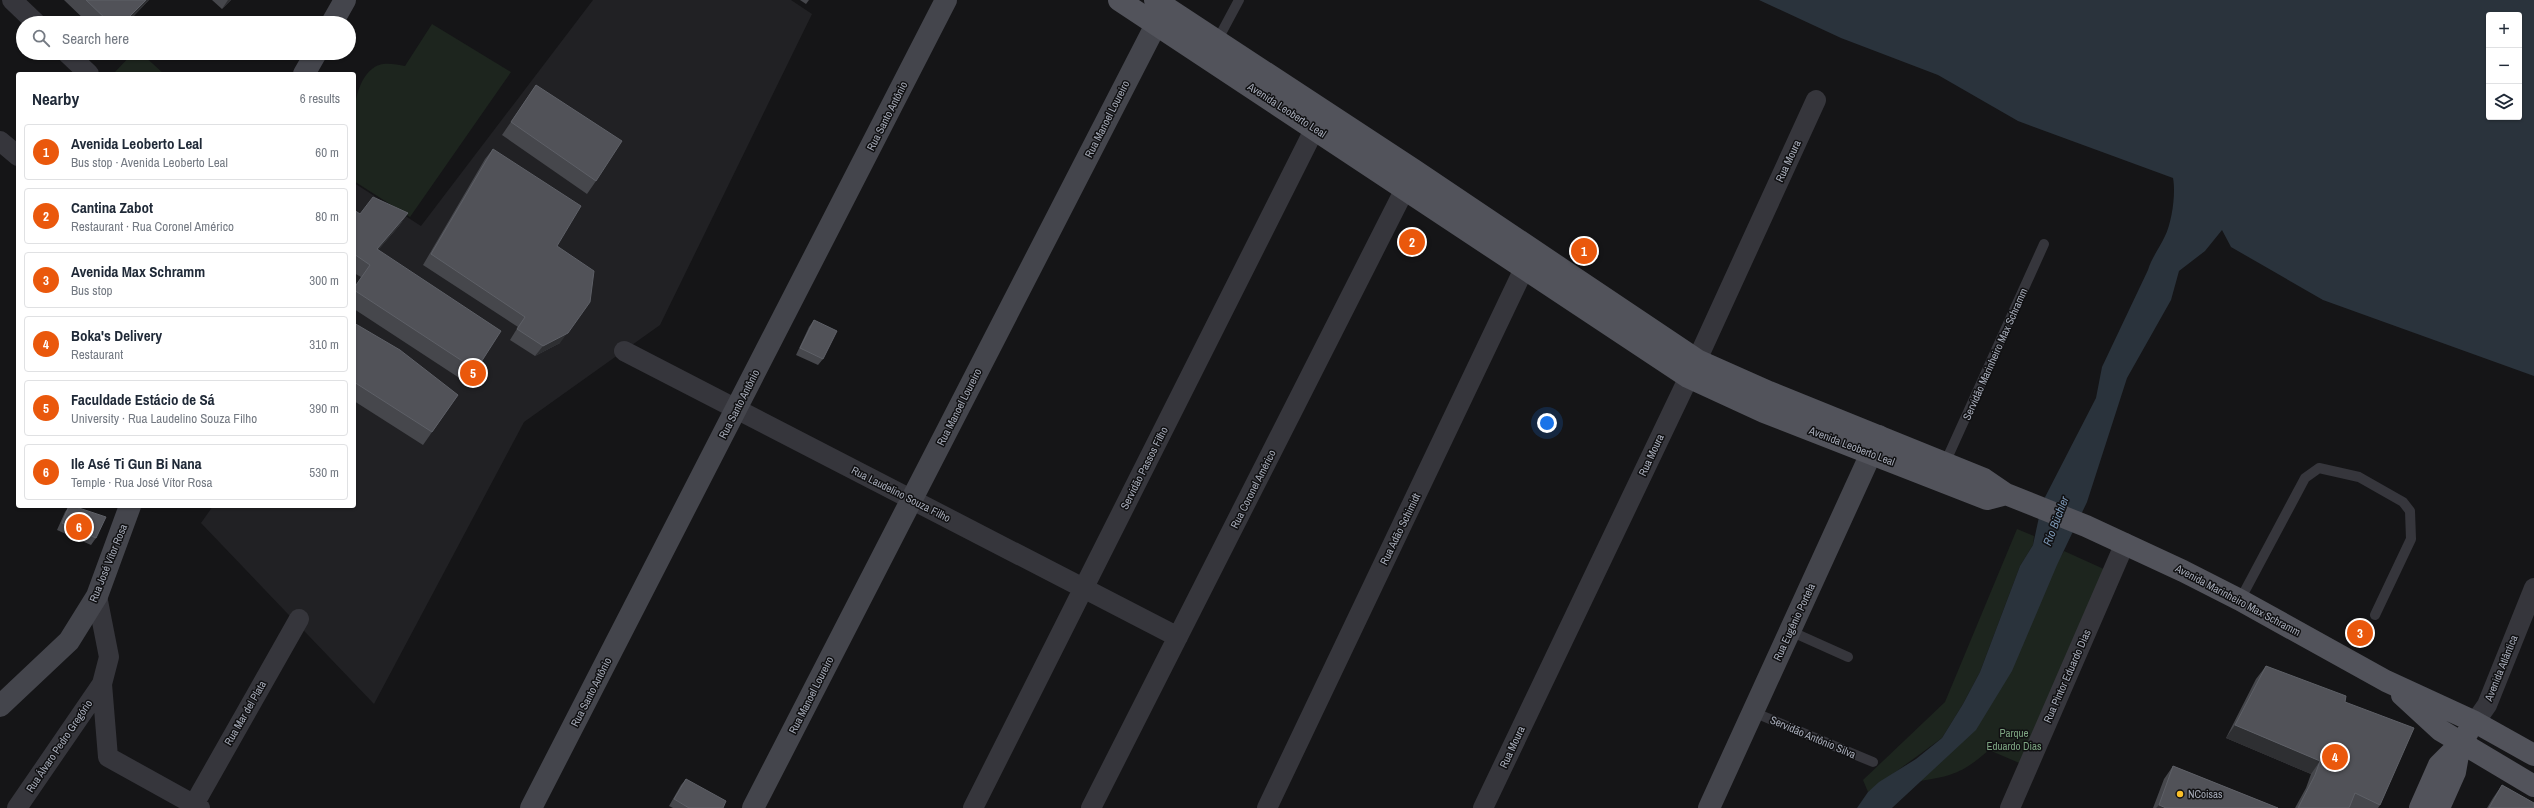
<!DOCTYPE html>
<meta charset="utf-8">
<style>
:root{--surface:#fff;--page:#f2f2f3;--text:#1f2937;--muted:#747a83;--line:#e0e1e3;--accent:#ea580c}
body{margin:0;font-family:"Archivo Narrow",sans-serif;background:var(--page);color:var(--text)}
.controls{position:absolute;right:12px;top:12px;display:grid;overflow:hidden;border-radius:4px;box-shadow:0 1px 3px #0004}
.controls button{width:36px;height:36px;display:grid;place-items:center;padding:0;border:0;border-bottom:1px solid var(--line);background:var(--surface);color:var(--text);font:20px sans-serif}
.you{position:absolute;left:1547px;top:423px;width:14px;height:14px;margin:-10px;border:3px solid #fff;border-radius:50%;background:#1a73e8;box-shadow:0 0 0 6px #1a73e833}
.badge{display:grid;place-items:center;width:26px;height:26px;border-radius:50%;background:var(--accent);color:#fff;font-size:13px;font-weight:700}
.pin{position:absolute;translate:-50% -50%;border:2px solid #fff;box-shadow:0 1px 4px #0006}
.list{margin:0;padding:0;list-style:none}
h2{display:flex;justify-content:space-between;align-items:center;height:52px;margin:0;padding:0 16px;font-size:17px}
h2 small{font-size:13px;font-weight:400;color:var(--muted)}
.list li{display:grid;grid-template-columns:26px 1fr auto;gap:12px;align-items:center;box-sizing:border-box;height:56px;margin:0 8px 8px;padding:0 8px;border:1px solid var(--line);border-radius:4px}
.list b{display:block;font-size:15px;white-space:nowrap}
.list p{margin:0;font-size:13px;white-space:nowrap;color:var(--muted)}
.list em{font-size:13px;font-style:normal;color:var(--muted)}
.icon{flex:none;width:22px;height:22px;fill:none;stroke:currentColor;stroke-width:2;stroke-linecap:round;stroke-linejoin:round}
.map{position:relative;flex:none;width:2534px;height:808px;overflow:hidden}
.search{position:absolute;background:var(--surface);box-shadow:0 1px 3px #0004;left:16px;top:16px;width:340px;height:44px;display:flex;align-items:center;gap:10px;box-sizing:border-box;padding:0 14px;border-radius:22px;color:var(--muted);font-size:15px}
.panel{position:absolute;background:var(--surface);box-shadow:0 1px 3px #0004;left:16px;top:72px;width:340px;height:436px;border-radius:4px}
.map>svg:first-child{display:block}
</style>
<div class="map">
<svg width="2534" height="808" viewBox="0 0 2534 808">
<rect width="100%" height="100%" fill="#151517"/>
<path fill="#212124" d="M593 0H791L812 14 660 325 524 422 374 704 201 523 213 506H354V183L421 226Z"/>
<path fill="#1d251e" d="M432 24 511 72 410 217 354 181C354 151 346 90 372 69 381 61 394 64 405 66Z
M133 53H141L164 74H117L115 72Z
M2017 529 2034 536 2033 545 2020 566 1980 672 1963 704 1942 738 1868 792 1863 780 1945 702Z
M2064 551 2106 570 2024 765 1989 750C1964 772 1953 776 1920 781L1940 762Z"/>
<path fill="#2a333c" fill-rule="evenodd" d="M1759 0H2534V376L2323 300 2231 247 2222 230 2205 251 2179 271 2171 300 2127 378 2087 502 2057 565 2012 671 1976 730 1892 808H1857L1868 792 1879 782 1916 759 1942 738 1963 704 1980 672 2020 566 2033 545 2042 503 2096 398 2102 367 2148 270C2152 257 2159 249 2165 236 2172 222 2176 193 2173 178L2018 121 1938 75 1841 38ZM2489 15H2519V117H2489Z"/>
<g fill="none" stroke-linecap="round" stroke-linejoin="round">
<path stroke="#36363c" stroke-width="10" d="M1217 41 1239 0
M1945 463 2044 244
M2240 600 2305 478 2319 468 2359 477 2403 502 2410 511 2411 539 2375 615
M1790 631 1848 657
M1753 712 1873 762"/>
<path stroke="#36363c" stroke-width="20" d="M12 0 36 23
M67 53 89 74
M0 141 18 156
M624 351 1178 637
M97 596 109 657 102 684 108 757 200 808
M2475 722 2487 705 2534 588
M17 808 102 684
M192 808 299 619
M973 808 1315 128
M1091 808 1412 175
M1267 808 1531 254
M1483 808 1697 360 1816 100
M2010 808 2125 543"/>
<path stroke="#44454c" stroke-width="22" d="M332 23 345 0
M304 74 316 53
M0 706 69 641 97 596 130 506
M531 808 946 0
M753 808 1164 9
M1709 808 1879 436"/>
<path stroke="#52535b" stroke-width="22" d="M1119 0 1688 377 1764 412 1987 499 2006 494
M1155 0 1414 170 1697 360 1769 392 1984 479 2006 494 2086 526 2183 571 2240 600 2386 681 2475 722 2534 755
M2402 695 2440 730 2534 786
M2420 808 2439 765 2460 744 2468 732
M2439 808 2455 772 2460 744"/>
</g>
<path fill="#46474c" d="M64 0H149L127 23H88Z
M212 0H231L222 9Z
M800 0H809L806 4Z
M536 85 596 181 587 194 502 135Z
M493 149 557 246 560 343 535 356 510 340 518 327 423 265 485 159Z
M354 210 360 214 408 213 399 226 378 250 476 370 467 383 354 309V288L361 277 354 273Z
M814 320 823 359 818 365 796 355 809 327Z
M354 323 458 395 423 445 354 401Z
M69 506 96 538 91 545 57 530 65 512Z
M2266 666 2345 702 2380 805 2378 808H2350L2349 807V808H2295L2306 788 2311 774 2226 738 2256 679Z
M2173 766 2278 808H2153L2164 779Z
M686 779 723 808H673L669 806 681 785Z
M2502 785 2534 808H2487L2493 798Z"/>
<path fill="#2e2f32" d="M146 0H149L127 23H123Z
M228 0H231L222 9Z
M408 213 399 226 368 262 377 249Z
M590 302 560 343 535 356 543 346Z
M2235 725 2320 761 2311 774 2226 738Z
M2159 805 2166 808H2156Z"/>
<path fill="#515258" stroke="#5e6067" d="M86 0H146L123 23H110Z
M536 85 622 141 596 181 511 122Z
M493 149 581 206 557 246 594 271 590 302 568 333 543 346 517 329 525 317 431 254Z
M373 197 408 213 377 249 501 331 476 370 354 290V288L370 265 354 254V210L360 214Z
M814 320 837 331 823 359 800 348Z
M354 323 400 350 458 395 432 432 354 382Z
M69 506H73L106 517 96 538 62 523Z
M2266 666 2346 696 2345 702 2414 728 2380 805 2355 793 2349 808H2298L2315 775 2320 761 2235 725Z
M2173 766 2278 808H2166L2159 805Z
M686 779 726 801 723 808H689L674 799Z
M2502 785 2534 803V808H2489Z"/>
<circle fill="#fbbf29" stroke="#101012" stroke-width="1.5" cx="2180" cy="794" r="4"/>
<g text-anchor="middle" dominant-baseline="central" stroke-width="3" stroke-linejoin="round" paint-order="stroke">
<g font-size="11" fill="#a6abb8" stroke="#101012">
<text transform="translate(1287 110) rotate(33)">Avenida Leoberto Leal</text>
<text transform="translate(887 116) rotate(-63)">Rua Santo Antônio</text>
<text transform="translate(1107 119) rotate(-63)">Rua Manoel Loureiro</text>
<text transform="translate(1788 161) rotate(-65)">Rua Moura</text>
<text transform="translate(1995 354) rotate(-66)">Servidão Marinheiro Max Schramm</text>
<text transform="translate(739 404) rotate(-63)">Rua Santo Antônio</text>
<text transform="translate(959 407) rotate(-63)">Rua Manoel Loureiro</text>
<text transform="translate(1852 446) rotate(21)">Avenida Leoberto Leal</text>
<text transform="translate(1651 455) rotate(-65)">Rua Moura</text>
<text transform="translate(1144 468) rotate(-63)">Servidão Passos Filho</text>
<text transform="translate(1253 489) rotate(-63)">Rua Coronel Américo</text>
<text transform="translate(901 494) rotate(27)">Rua Laudelino Souza Filho</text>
<text transform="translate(1400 529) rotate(-64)">Rua Adão Schimidt</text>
<text transform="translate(108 563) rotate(-68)">Rua José Vítor Rosa</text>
<text transform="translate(2238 600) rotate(28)">Avenida Marinheiro Max Schramm</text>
<text transform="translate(1794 622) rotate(-65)">Rua Eugênio Portela</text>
<text transform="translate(2501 668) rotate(-68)">Avenida Atlântica</text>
<text transform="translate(2067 676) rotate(-66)">Rua Pintor Eduardo Dias</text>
<text transform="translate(591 692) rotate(-63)">Rua Santo Antônio</text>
<text transform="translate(811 695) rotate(-63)">Rua Manoel Loureiro</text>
<text transform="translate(245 713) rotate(-60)">Rua Mar del Plata</text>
<text transform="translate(1813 737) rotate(23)">Servidão Antônio Silva</text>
<text transform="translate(59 746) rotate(-56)">Rua Álvaro Pedro Gregório</text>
<text transform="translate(1512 747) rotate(-65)">Rua Moura</text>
</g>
<g font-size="11" fill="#7ca481" stroke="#101012">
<text x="2014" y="733">Parque<tspan x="2014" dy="13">Eduardo Dias</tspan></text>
</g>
<g font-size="11" fill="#a6abb8" stroke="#101012" text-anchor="start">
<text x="2188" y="794">NCoisas</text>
</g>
<g font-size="12" font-style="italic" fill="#7b97b5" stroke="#101012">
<text transform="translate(2056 521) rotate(-69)">Rio Büchler</text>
</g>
</g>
</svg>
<div class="controls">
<button>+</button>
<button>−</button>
<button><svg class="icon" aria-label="layers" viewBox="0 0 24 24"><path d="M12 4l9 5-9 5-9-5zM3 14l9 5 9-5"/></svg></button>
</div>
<div class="you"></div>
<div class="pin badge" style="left:1584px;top:251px">1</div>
<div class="pin badge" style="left:1412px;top:242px">2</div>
<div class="pin badge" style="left:2360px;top:633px">3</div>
<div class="pin badge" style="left:2335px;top:757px">4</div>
<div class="pin badge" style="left:473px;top:373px">5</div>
<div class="pin badge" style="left:79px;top:527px">6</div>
<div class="search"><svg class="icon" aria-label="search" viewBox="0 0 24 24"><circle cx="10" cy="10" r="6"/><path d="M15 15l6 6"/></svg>Search here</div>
<section class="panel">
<h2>Nearby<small>6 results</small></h2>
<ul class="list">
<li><span class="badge">1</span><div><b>Avenida Leoberto Leal</b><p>Bus stop · Avenida Leoberto Leal</p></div><em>60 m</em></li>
<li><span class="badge">2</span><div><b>Cantina Zabot</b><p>Restaurant · Rua Coronel Américo</p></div><em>80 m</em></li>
<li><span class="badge">3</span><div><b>Avenida Max Schramm</b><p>Bus stop</p></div><em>300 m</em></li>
<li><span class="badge">4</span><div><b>Boka's Delivery</b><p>Restaurant</p></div><em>310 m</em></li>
<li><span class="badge">5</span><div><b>Faculdade Estácio de Sá</b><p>University · Rua Laudelino Souza Filho</p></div><em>390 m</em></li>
<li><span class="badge">6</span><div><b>Ile Asé Ti Gun Bi Nana</b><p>Temple · Rua José Vítor Rosa</p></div><em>530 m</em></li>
</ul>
</section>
</div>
